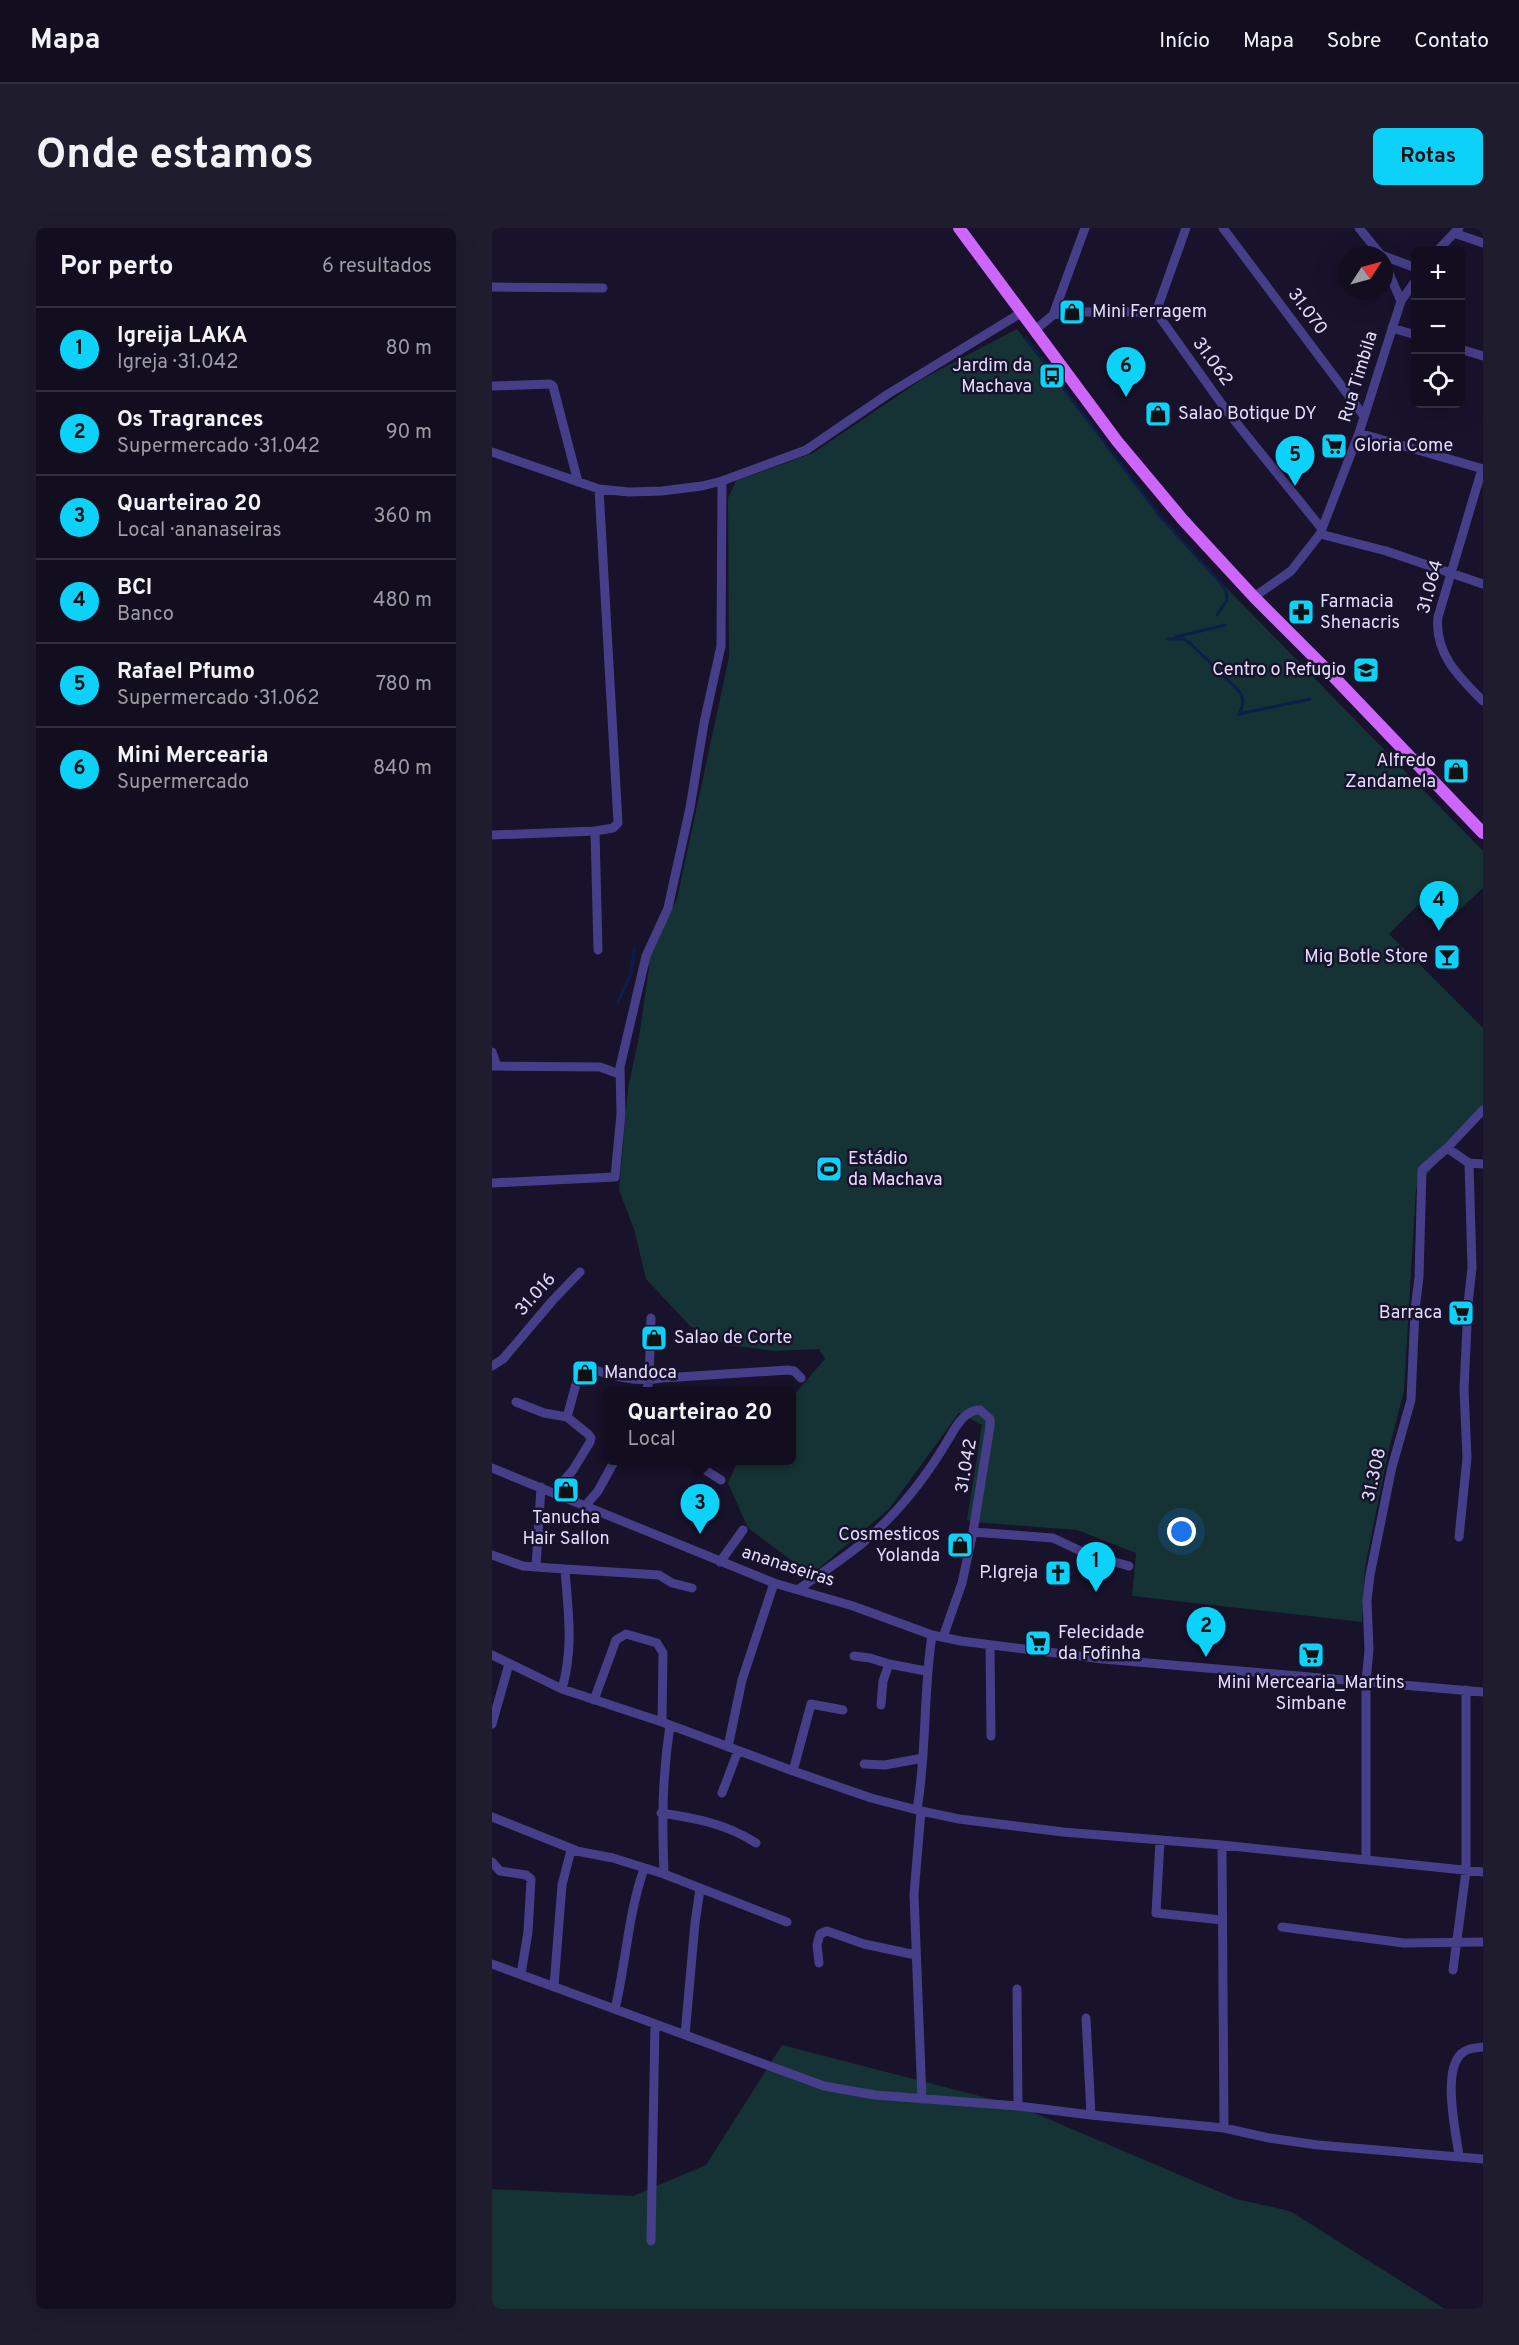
<!DOCTYPE html>
<html lang="pt">
<meta charset="utf-8">
<style>
:root{--surface:#120e20;--page:#1f1c2d;--text:#f1f3f6;--muted:#9c9ca5;--line:#312e3e;--accent:#0cd2fa}
body{margin:0;font-family:Overpass,sans-serif;background:var(--page);color:var(--text)}
.controls{position:absolute;right:18px;top:18px;display:grid;overflow:hidden;border-radius:9px;box-shadow:0 6px 24px #0002}
.controls button{width:54px;height:54px;display:grid;place-items:center;padding:0;border:0;border-bottom:2px solid var(--line);background:var(--surface);color:var(--text);font:30px sans-serif}
.compass{position:absolute;left:847px;top:18px;width:54px;height:54px;border-radius:50%;background:var(--surface);box-shadow:0 6px 24px #0002;rotate:54deg}
.you{position:absolute;left:690px;top:1304px;width:21px;height:21px;margin:-15px;border:4px solid #fff;border-radius:50%;background:#1a73e8;box-shadow:0 0 0 9px #1a73e833}
.badge{display:grid;place-items:center;width:39px;height:39px;border-radius:50%;background:var(--accent);color:#111;font-size:20px;font-weight:700}
.pin{position:absolute;translate:-50% -50px;filter:drop-shadow(0 2px 3px #0008)}
.pin::after{content:'';position:absolute;top:32px;width:21px;height:18px;background:inherit;clip-path:polygon(0 0,100% 0,50% 100%)}
.popup{position:absolute;left:112px;top:1159px;width:192px;height:78px;box-sizing:border-box;display:grid;place-content:center;border-radius:9px;background:var(--surface);filter:drop-shadow(0 2px 4px #0005);font-size:20px;white-space:nowrap;color:var(--muted)}
.popup b{font-size:22px;color:var(--text)}
.popup::after{content:'';position:absolute;left:50%;top:100%;margin-left:-12px;border:12px solid transparent;border-top-color:var(--surface)}
.list{margin:0;padding:0;list-style:none}
h2{display:flex;justify-content:space-between;align-items:center;height:78px;margin:0;padding:0 24px;font-size:26px}
h2 small{font-size:20px;font-weight:400;color:var(--muted)}
.list li{display:grid;grid-template-columns:39px 1fr auto;gap:18px;align-items:center;box-sizing:border-box;height:84px;padding:0 24px;border-top:2px solid var(--line)}
.list b{display:block;font-size:22px;white-space:nowrap}
.list p{margin:0;font-size:20px;white-space:nowrap;color:var(--muted)}
.list em{font-size:20px;font-style:normal;color:var(--muted)}
.icon{flex:none;width:33px;height:33px;fill:none;stroke:currentColor;stroke-width:2;stroke-linecap:round;stroke-linejoin:round}
.map{position:relative;flex:none;width:991px;height:2081px;overflow:hidden;border-radius:9px}
header{display:flex;align-items:center;gap:36px;box-sizing:border-box;height:84px;padding:0 30px;background:var(--surface);border-bottom:2px solid var(--line)}
header strong{font-size:28px}
nav{display:flex;gap:33px;margin-inline-start:auto;font-size:21px}
.intro{display:flex;align-items:center;justify-content:space-between;box-sizing:border-box;height:144px;padding:0 36px}
h1{margin:0;font-size:42px}
.button{padding:15px 27px;border-radius:9px;background:var(--accent);color:#111;font-size:21px;font-weight:700}
main{display:flex;gap:36px;padding:0 36px}
aside{flex:1;background:var(--surface);border-radius:9px;box-shadow:0 6px 24px #0002}
.map>svg:first-child{display:block}
</style>
<header>
<strong>Mapa</strong>
<nav><a>Início</a><a>Mapa</a><a>Sobre</a><a>Contato</a></nav>
</header>
<div class="intro"><h1>Onde estamos</h1><a class="button">Rotas</a></div>
<main>
<aside>
<h2>Por perto<small>6 resultados</small></h2>
<ul class="list">
<li><span class="badge">1</span><div><b>Igreija LAKA</b><p>Igreja · 31.042</p></div><em>80 m</em></li>
<li><span class="badge">2</span><div><b>Os Tragrances</b><p>Supermercado · 31.042</p></div><em>90 m</em></li>
<li><span class="badge">3</span><div><b>Quarteirao 20</b><p>Local · ananaseiras</p></div><em>360 m</em></li>
<li><span class="badge">4</span><div><b>BCI</b><p>Banco</p></div><em>480 m</em></li>
<li><span class="badge">5</span><div><b>Rafael Pfumo</b><p>Supermercado · 31.062</p></div><em>780 m</em></li>
<li><span class="badge">6</span><div><b>Mini Mercearia</b><p>Supermercado</p></div><em>840 m</em></li>
</ul>
</aside>
<div class="map">
<svg width="991" height="2081" viewBox="0 0 991 2081">
<rect width="100%" height="100%" fill="#18122b"/>
<path fill="#153334" d="M525 101 666 285 717 342 991 623V660L964 685 941 662 897 706 991 800V879L924 960 912 1163 896 1225 873 1339 870 1394 640 1368 644 1325 585 1302 482 1294 475 1292 490 1197 467 1185 397 1281 319 1347 256 1300 236 1255 246 1233 300 1232V1169L333 1131 327 1121 284 1123 236 1117 198 1098 154 1051 142 1001 127 962 136 860 147 809 157 740 156 728 185 671 237 429 236 270 244 253 321 225 432 150Z
M290 1817 526 1878 744 1971 798 1983 953 2081H0V1961L141 1968 214 1937Z"/>
<g fill="none" stroke-linecap="round" stroke-linejoin="round">
<path stroke="#0c1e49" stroke-width="3" d="M534 110 667 287 727 353 734 363 735 372 725 387
M684 409 733 397
M676 411H692L699 416 745 461C753 469 752 476 747 486
M747 486 818 471
M126 774 139 746 142 722"/>
<path stroke="#463e88" stroke-width="9" d="M731 0 872 188
M867 0 889 27
M962 5 991 15
M946 22 967 0
M892 28 924 40
M892 34 909 73
M0 59 111 60
M664 84 694 0
M561 87 593 0
M900 100 924 107
M543 102 561 87 580 84H664L734 182 830 301
M968 121 991 128
M0 158 58 156 61 158 86 254
M867 205 991 241
M0 224 107 261 137 264 170 263 210 258 230 253 314 222 396 166 529 85
M990 241 946 389C942 425 967 449 991 473
M828 306 894 323 991 356
M762 369 799 343 828 306 867 205 909 73 924 52
M103 603 106 722
M0 607 103 603 121 600 126 595 107 261
M0 824 5 838
M0 838 108 839 127 846
M955 920 977 935 991 936
M0 955 123 949 129 886 128 839 154 728 176 680 198 580 212 495 229 418 230 253
M0 1138 11 1131 61 1072 88 1044
M154 1164 157 1153 159 1090
M24 1174 52 1185 75 1189
M203 1232 205 1237 229 1252
M0 1240 282 1355 361 1378 440 1407 469 1413 611 1431 991 1464
M49 1259 44 1339 73 1341C76 1384 82 1418 70 1461
M65 1266 69 1256 81 1242 98 1214 99 1210 96 1206 75 1189 89 1138C121 1147 137 1155 171 1150L296 1142 302 1143 309 1150
M93 1278 106 1263 123 1232
M481 1304 561 1310 595 1326 637 1338
M967 1309 975 1230 972 1161 976 1076 980 1040 977 935
M0 1327 31 1338 44 1339
M228 1334 251 1302
M73 1341 167 1347 180 1355 200 1360
M307 1361C329 1345 353 1330 374 1312 408 1283 434 1249 456 1212 463 1200 473 1181 488 1182L498 1191V1198L481 1304 470 1355 451 1409
M498 1417 499 1508
M0 1427 70 1461 170 1494 301 1543 379 1570 429 1583 467 1591 571 1604 730 1617 991 1644
M362 1428 378 1430 397 1436
M102 1472 124 1412 134 1406 165 1415 171 1425 170 1494
M389 1477 391 1453 397 1436 434 1443
M0 1496 17 1436
M236 1519 250 1452 282 1355
M372 1536 393 1537 431 1530
M301 1543 319 1476 351 1482
M230 1565 246 1523
M425 1581C435 1524 431 1465 440 1407
M429 1583 422 1666 430 1871
M169 1585C203 1590 235 1596 264 1615
M0 1589 83 1622
M668 1613 664 1685 730 1692
M730 1617 732 1900
M874 1632V1453L877 1422 875 1372 878 1347 900 1239 919 1172 923 1082 927 1049 930 942 955 920 991 882
M0 1634 8 1643 34 1647 39 1651 36 1704 29 1746
M172 1646C170 1593 170 1550 178 1497
M790 1699 912 1715 991 1714
M327 1735 325 1717 328 1706 335 1703 372 1716 424 1727
M0 1736 332 1858 383 1867 526 1878 599 1887 732 1900 777 1910 826 1917 991 1931
M961 1742 974 1643V1462
M62 1758 70 1657 79 1622 121 1630 172 1646 295 1694
M525 1761 526 1878
M123 1781C134 1735 136 1686 152 1641
M594 1790 599 1887
M193 1807 203 1695 208 1661
M967 1928C964 1904 950 1844 969 1826 975 1820 983 1820 991 1819
M159 2013 163 1796"/>
<path stroke="#ce65fc" stroke-width="12" d="M467 0 625 213 691 292 762 369 840 447 991 605"/>
</g>
<defs>
<symbol id="shop-square" viewBox="-11 -11 22 22"><rect x="-9" y="-9" width="18" height="18" rx="4" fill="#0cd2fa" stroke="#18122b"/><path d="M-5-2.5h2.3a2.7 3.5 0 0 1 5.4 0H5L5.5 6h-11ZM-1.5-2.5h3a1.5 2.3 0 0 0-3 0Z" fill="#111"/></symbol>
<symbol id="bus-square" viewBox="-11 -11 22 22"><rect x="-9" y="-9" width="18" height="18" rx="4" fill="#0cd2fa" stroke="#18122b"/><path d="M-5-6H5V4H4V6H2V4H-2V6H-4V4H-5ZM-3.5-4V0h7V-4ZM-3.5 1.2v1.5H-2V1.2ZM2 1.2v1.5H3.5V1.2Z" fill="#111"/></symbol>
<symbol id="supermarket-square" viewBox="-11 -11 22 22"><rect x="-9" y="-9" width="18" height="18" rx="4" fill="#0cd2fa" stroke="#18122b"/><path d="M-6-5.5h2.5l.6 2H6L4.5 2H-2.5L-4.4-4H-6ZM-1.5 3.2a1.3 1.3 0 1 0 .1 0ZM3 3.2a1.3 1.3 0 1 0 .1 0Z" fill="#111"/></symbol>
<symbol id="pharmacy-square" viewBox="-11 -11 22 22"><rect x="-9" y="-9" width="18" height="18" rx="4" fill="#0cd2fa" stroke="#18122b"/><path d="M-2-6h4v4h4v4h-4v4h-4v-4h-4v-4h4Z" fill="#111"/></symbol>
<symbol id="school-square" viewBox="-11 -11 22 22"><rect x="-9" y="-9" width="18" height="18" rx="4" fill="#0cd2fa" stroke="#18122b"/><path d="M0-5L7-2L0 1L-7-2ZM-4 1L0 2.5L4 1V4Q0 6-4 4Z" fill="#111"/></symbol>
<symbol id="bar-square" viewBox="-11 -11 22 22"><rect x="-9" y="-9" width="18" height="18" rx="4" fill="#0cd2fa" stroke="#18122b"/><path d="M-6-5H6L.8 .8V4.5H3.5V6h-7V4.5H-.8V.8Z" fill="#111"/></symbol>
<symbol id="stadium-square" viewBox="-11 -11 22 22"><rect x="-9" y="-9" width="18" height="18" rx="4" fill="#0cd2fa" stroke="#18122b"/><path d="M0-5a6.5 5 0 1 0 0 10a6.5 5 0 1 0 0-10ZM-3.5-1.8h7v3.6h-7Z" fill="#111"/></symbol>
<symbol id="church-square" viewBox="-11 -11 22 22"><rect x="-9" y="-9" width="18" height="18" rx="4" fill="#0cd2fa" stroke="#18122b"/><path d="M-1.2-6h2.4v3.5h3.3v2.4h-3.3V6h-2.4V-.1h-3.3v-2.4h3.3Z" fill="#111"/></symbol>
</defs>
<g fill-rule="evenodd">
<use href="#shop-square" x="565" y="69" width="30" height="30"/>
<use href="#bus-square" x="545" y="133" width="30" height="30"/>
<use href="#shop-square" x="651" y="171" width="30" height="30"/>
<use href="#supermarket-square" x="827" y="203" width="30" height="30"/>
<use href="#pharmacy-square" x="794" y="369" width="30" height="30"/>
<use href="#school-square" x="859" y="427" width="30" height="30"/>
<use href="#shop-square" x="949" y="528" width="30" height="30"/>
<use href="#bar-square" x="940" y="714" width="30" height="30"/>
<use href="#stadium-square" x="322" y="926" width="30" height="30"/>
<use href="#supermarket-square" x="954" y="1070" width="30" height="30"/>
<use href="#shop-square" x="147" y="1095" width="30" height="30"/>
<use href="#shop-square" x="78" y="1130" width="30" height="30"/>
<use href="#shop-square" x="59" y="1247" width="30" height="30"/>
<use href="#shop-square" x="453" y="1302" width="30" height="30"/>
<use href="#church-square" x="551" y="1330" width="30" height="30"/>
<use href="#supermarket-square" x="531" y="1400" width="30" height="30"/>
<use href="#supermarket-square" x="804" y="1412" width="30" height="30"/>
</g>
<g text-anchor="middle" dominant-baseline="central" stroke-width="5" stroke-linejoin="round" paint-order="stroke">
<g font-size="18" fill="#e2dcfe" stroke="#18122b" text-anchor="start">
<text x="600" y="84">Mini Ferragem</text>
<text x="540" y="138" text-anchor="end">Jardim da<tspan x="540" dy="21">Machava</tspan></text>
<text x="686" y="186">Salao Botique DY</text>
<text x="862" y="218">Gloria Come</text>
<text x="828" y="374">Farmacia<tspan x="828" dy="21">Shenacris</tspan></text>
<text x="854" y="442" text-anchor="end">Centro o Refugio</text>
<text x="944" y="533" text-anchor="end">Alfredo<tspan x="944" dy="21">Zandamela</tspan></text>
<text x="936" y="729" text-anchor="end">Mig Botle Store</text>
<text x="356" y="931">Estádio<tspan x="356" dy="21">da Machava</tspan></text>
<text x="950" y="1085" text-anchor="end">Barraca</text>
<text x="182" y="1110">Salao de Corte</text>
<text x="112" y="1145">Mandoca</text>
<text x="74" y="1290" text-anchor="middle">Tanucha<tspan x="74" dy="21">Hair Sallon</tspan></text>
<text x="448" y="1307" text-anchor="end">Cosmesticos<tspan x="448" dy="21">Yolanda</tspan></text>
<text x="546" y="1345" text-anchor="end">P.Igreja</text>
<text x="566" y="1405">Felecidade<tspan x="566" dy="21">da Fofinha</tspan></text>
<text x="819" y="1455" text-anchor="middle">Mini Mercearia_Martins<tspan x="819" dy="21">Simbane</tspan></text>
</g>
<g font-size="18" fill="#e2dcfe" stroke="#18122b">
<text transform="translate(815 84) rotate(53)">31.070</text>
<text transform="translate(720 134) rotate(54)">31.062</text>
<text transform="translate(867 149) rotate(-73)">Rua Timbila</text>
<text transform="translate(939 359) rotate(-75)">31.064</text>
<text transform="translate(44 1067) rotate(-48)">31.016</text>
<text transform="translate(475 1238) rotate(-80)">31.042</text>
<text transform="translate(883 1247) rotate(-77)">31.308</text>
<text transform="translate(296 1339) rotate(18)">ananaseiras</text>
</g>
</g>
</svg>
<div class="controls">
<button>+</button>
<button>−</button>
<button><svg class="icon" aria-label="locate" viewBox="0 0 24 24"><circle cx="12" cy="12" r="6"/><path d="M12 2v4M12 18v4M2 12h4M18 12h4"/></svg></button>
</div>
<svg class="compass" viewBox="-18 -18 36 36"><path d="M0-13l5 13h-10z" fill="#e53935"/><path d="M0 13l5-13h-10z" fill="#9c9ca5"/></svg>
<div class="you"></div>
<div class="pin badge" style="left:604px;top:1364px">1</div>
<div class="pin badge" style="left:714px;top:1429px">2</div>
<div class="pin badge" style="left:208px;top:1306px">3</div>
<div class="popup"><b>Quarteirao 20</b>Local</div>
<div class="pin badge" style="left:947px;top:703px">4</div>
<div class="pin badge" style="left:803px;top:258px">5</div>
<div class="pin badge" style="left:634px;top:169px">6</div>
</div>
</main>
